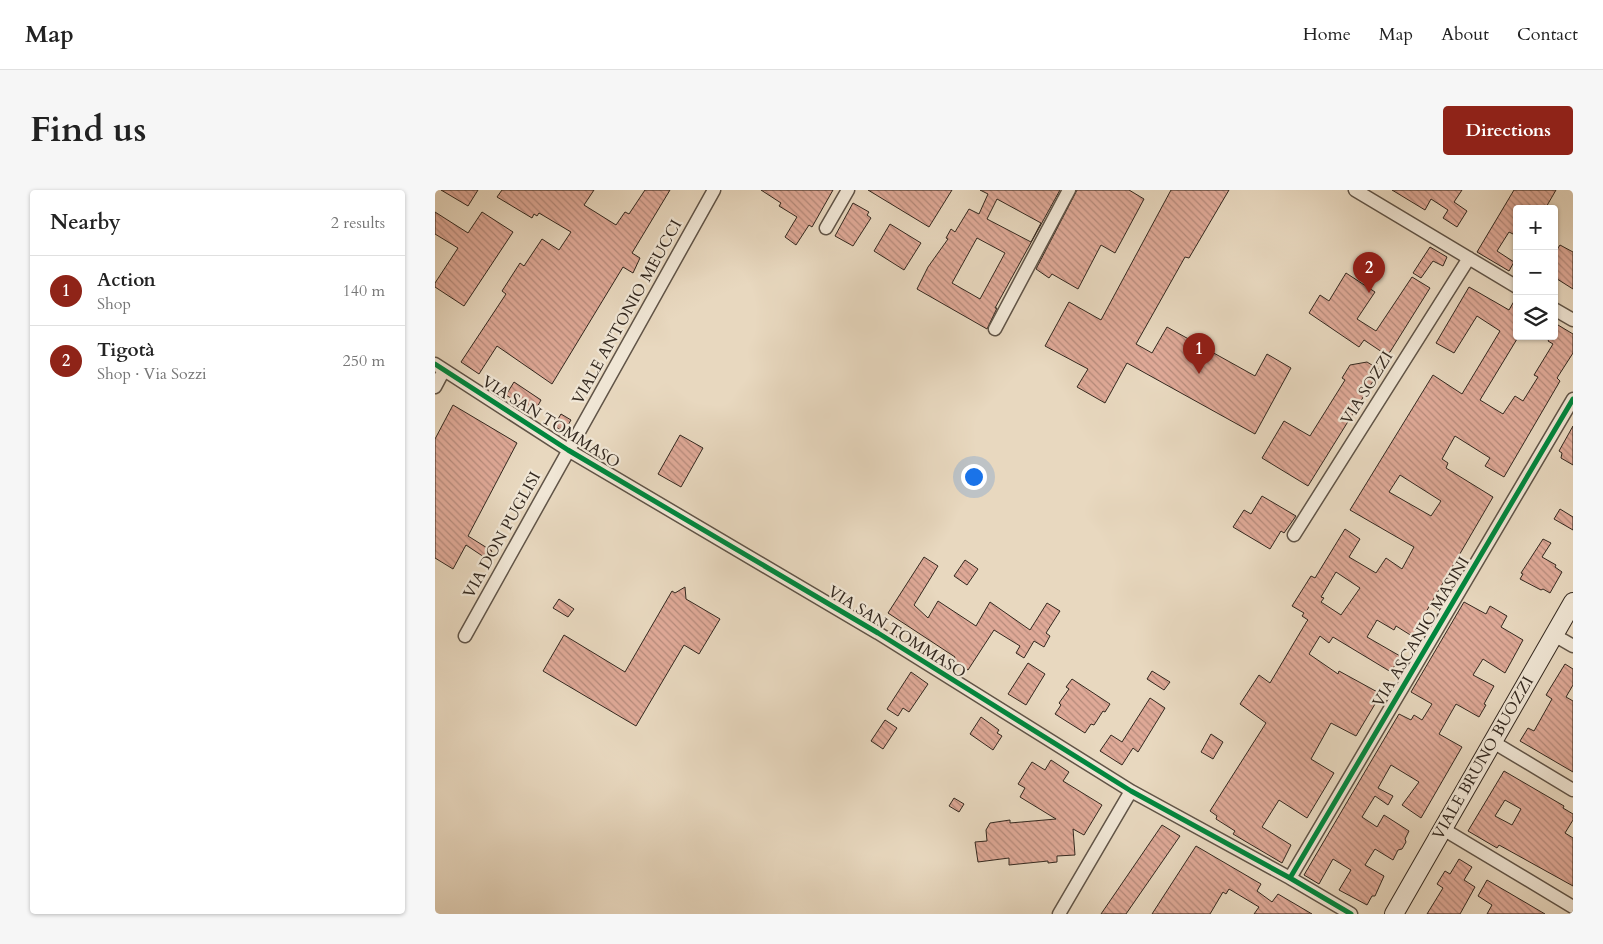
<!DOCTYPE html>
<meta charset="utf-8">
<style>
:root{--surface:#fff;--page:#f6f6f6;--text:#222;--muted:#767676;--line:#e0e0e0;--accent:#8f2418}
body{margin:0;font-family:Cardo,serif;background:var(--page);color:var(--text)}
.controls{position:absolute;right:15px;top:15px;display:grid;overflow:hidden;border-radius:5px;box-shadow:0 1px 4px #0004}
.controls button{width:45px;height:45px;display:grid;place-items:center;padding:0;border:0;border-bottom:1px solid var(--line);background:var(--surface);color:var(--text);font:25px sans-serif}
.you{position:absolute;left:538px;top:286px;width:18px;height:18px;margin:-12px;border:4px solid #fff;border-radius:50%;background:#1a73e8;box-shadow:0 0 0 8px #1a73e833}
.badge{display:grid;place-items:center;width:32px;height:32px;border-radius:50%;background:var(--accent);color:#fff;font-size:16px;font-weight:700}
.pin{position:absolute;translate:-50% -41px;filter:drop-shadow(0 1px 2px #0008)}
.pin::after{content:'';position:absolute;top:26px;width:18px;height:15px;background:inherit;clip-path:polygon(0 0,100% 0,50% 100%)}
.list{margin:0;padding:0;list-style:none}
h2{display:flex;justify-content:space-between;align-items:center;height:65px;margin:0;padding:0 20px;font-size:21px}
h2 small{font-size:16px;font-weight:400;color:var(--muted)}
.list li{display:grid;grid-template-columns:32px 1fr auto;gap:15px;align-items:center;box-sizing:border-box;height:70px;padding:0 20px;border-top:1px solid var(--line)}
.list b{display:block;font-size:19px;white-space:nowrap}
.list p{margin:0;font-size:16px;white-space:nowrap;color:var(--muted)}
.list em{font-size:16px;font-style:normal;color:var(--muted)}
.icon{flex:none;width:28px;height:28px;fill:none;stroke:currentColor;stroke-width:2;stroke-linecap:round;stroke-linejoin:round}
.map{position:relative;flex:none;width:1138px;height:724px;overflow:hidden;border-radius:5px}
header{display:flex;align-items:center;gap:30px;box-sizing:border-box;height:70px;padding:0 25px;background:var(--surface);border-bottom:1px solid var(--line)}
header strong{font-size:24px}
nav{display:flex;gap:28px;margin-inline-start:auto;font-size:18px}
.intro{display:flex;align-items:center;justify-content:space-between;box-sizing:border-box;height:120px;padding:0 30px}
h1{margin:0;font-size:35px}
.button{padding:12px 22px;border-radius:5px;background:var(--accent);color:#fff;font-size:18px;font-weight:700}
main{display:flex;gap:30px;padding:0 30px}
aside{flex:1;background:var(--surface);border-radius:5px;box-shadow:0 1px 4px #0004}
.map>svg:first-child{display:block}
</style>
<header>
<strong>Map</strong>
<nav><a>Home</a><a>Map</a><a>About</a><a>Contact</a></nav>
</header>
<div class="intro"><h1>Find us</h1><a class="button">Directions</a></div>
<main>
<aside>
<h2>Nearby<small>2 results</small></h2>
<ul class="list">
<li><span class="badge">1</span><div><b>Action</b><p>Shop</p></div><em>140 m</em></li>
<li><span class="badge">2</span><div><b>Tigotà</b><p>Shop · Via Sozzi</p></div><em>250 m</em></li>
</ul>
</aside>
<div class="map">
<svg width="1138" height="724" viewBox="0 0 1138 724">
<defs>
<pattern id="building-back-hatch" width="6" height="6" patternUnits="userSpaceOnUse" patternTransform="scale(1.25)"><rect width="6" height="6" fill="#dfa997"/><path d="M-1 5l2 2M0 0l6 6M5-1l2 2" fill="none" stroke="#b58a7b"/></pattern>
</defs>
<rect width="100%" height="100%" fill="#e8d8bf"/>
<filter id="stains"><feTurbulence type="fractalNoise" baseFrequency=".004" numOctaves="4"/><feColorMatrix values="0 0 0 0 .2 0 0 0 0 .09 0 0 0 0 .02 0 0 0 .5 -.17"/></filter>
<radialGradient id="worn" r=".72"><stop offset=".6" stop-color="#630" stop-opacity="0"/><stop offset="1" stop-color="#630" stop-opacity=".3"/></radialGradient>
<path fill="url(#building-back-hatch)" stroke="#33281f" fill-rule="evenodd" d="M6 0H43L33 16Z
M67 0H159L149 15 181 35 190 22 194 24 210 0H235L197 63 205 68 198 83 188 77 117 194 62 156 44 184 26 172 71 104 67 101 85 73 89 76 107 49 124 60 136 42 104 23 102 26 99 24 97 28 62 7Z
M326 0H398L377 37 374 35 361 55 350 47 362 27 344 16 346 13Z
M433 0H517L494 37Z
M545 0H625L560 118H562L552 139 482 99 493 77 513 49 511 48 516 39 520 42 534 19 544 24 553 4ZM562 9 606 33 596 52 552 29ZM542 48 570 63 545 109 517 93Z
M642 0H694L709 9 680 63 666 55 643 99 617 84 614 88 601 79Z
M736 0H794L754 68 750 67 701 154 717 163 732 137 820 186 832 164 856 178 820 244 692 173 670 213 642 197 653 179 610 156 634 112 666 130Z
M957 0H1027L1019 12 1032 21 1022 37 1008 28 1013 20 996 9 990 20Z
M1079 0H1121L1110 19H1082V46L1074 42 1062 61 1079 72 1074 81 1042 62Z
M418 13 434 22 432 25 436 28 418 56 400 46Z
M0 22 33 43 47 22 78 42 29 116 0 97V93L23 58 0 44Z
M455 34 486 53 469 80 439 61Z
M1125 55 1138 62V99L1119 87V64Z
M995 57 1012 67 1008 76 998 71 986 88 978 83Z
M911 83 940 102 922 129 941 141 977 87 995 98 955 162 950 164 929 150 924 157 874 123 885 105 894 111Z
M1034 97 1074 120 1082 106V149L1045 210 1068 224 1080 206 1088 211 1103 187 1099 185 1118 154 1113 151 1116 146H1119V141L1123 135 1138 144V163L1122 188 1125 191 1069 287 1050 276 1055 268 1020 246 1007 269 1013 273 1011 278 1058 307 977 446 961 436 959 440 942 430 932 447 965 466 956 482 898 447 894 453 885 446 874 464 903 484 904 481 946 504 921 546 896 533 876 569 899 583 872 628 844 610 827 637 856 655 847 673 798 644 800 641 781 629 782 626 775 621 831 533 805 514 824 485 835 493 872 431 873 430 867 426 869 423 857 416 876 386 880 388 910 339 925 349 914 367 941 383 951 368 967 379 979 357 915 320 998 185 1027 204 1065 141 1042 126 1019 163 1001 153ZM965 285 1006 311 996 326 954 302ZM901 382 925 398 906 425 886 412 889 408 886 407Z
M932 172 945 180 873 296 827 268 849 231 875 246 910 190 907 188 915 175Z
M79 192 106 210 99 223 71 205Z
M18 215 82 253 33 346 57 361 52 369 31 355 18 379 0 368V249Z
M126 224 136 230 129 242 119 236Z
M1138 236V275L1126 268 1127 263 1124 261Z
M245 245 268 258 246 297 223 284Z
M827 306 861 326 849 343 846 341 835 359 798 337 809 320 816 324Z
M1125 319 1138 327V340L1119 329Z
M1108 349 1116 353 1107 367 1121 375 1120 377 1127 382 1115 403 1108 399 1106 400 1085 389 1088 384 1086 383Z
M489 367 503 376 479 415 493 428 503 411 541 436 555 412 595 440 612 413 625 421 611 443 615 446 609 457 599 451 589 468 581 463 585 456 559 440 533 480 518 471 520 467 453 423Z
M530 370 543 379 532 395 519 386Z
M250 397 251 409 285 429 264 464 249 455 201 536 108 481 129 445 190 482 237 401 240 403Z
M124 409 139 419 133 427 118 418Z
M1029 412 1051 424 1055 416 1072 426 1066 437 1088 450 1070 483 1048 469 1038 485 1059 496 1049 514 1051 515 1044 527 1021 514 1013 528 1004 544 1027 557 986 628 967 615 984 592 956 575 943 598 958 606 953 615 940 606 927 627 942 637 949 625 974 641 970 649 971 652 967 659 963 660 958 670 940 659 930 675 949 686 940 706H937L932 715 904 700 916 680 898 669 884 694 869 685 964 524 976 530 979 525 987 530 997 514 976 502Z
M593 473 610 484 591 515 573 504Z
M1130 474 1138 479V495L1131 507 1138 511V582L1085 551 1093 538 1099 541 1117 509 1111 505Z
M717 481 735 492 729 500 712 489Z
M476 482 493 494 474 522 468 518 463 526 452 519Z
M637 489 675 514 670 522 668 521 659 535 656 534 650 543 620 524 626 515 624 513 634 499 631 497Z
M715 508 730 518 703 562 698 558 687 575 665 561 676 545 687 552Z
M546 527 564 540 562 543 567 546 558 560 535 544Z
M450 530 462 538 448 559 436 551Z
M776 544 788 552 778 569 766 562Z
M616 570 634 582 628 591 667 615 649 645 638 639 640 665 622 666V672L613 673V671L574 675V668L543 672 540 652 552 651 551 640 555 633 575 630V633L621 629 585 607 590 598 583 594 597 572 610 580Z
M1069 581 1129 616 1128 618 1138 624V630L1130 643 1138 648V696L1064 655 1062 658 1033 641ZM1070 610 1086 619 1077 635 1060 626Z
M519 608 529 614 524 622 514 616Z
M727 635 745 646 691 724H666Z
M761 656 826 694 822 701 837 712 843 704 877 724H819L824 717 794 699 791 704 788 702 775 724H717Z
M1024 669 1037 677 1029 690 1040 697 1025 724H992L1008 698 1002 694 1010 681 1015 684Z
M1052 690 1076 704 1110 724H1052L1057 715 1043 706Z"/>
<g fill="none" stroke-linecap="round" stroke-linejoin="round">
<defs>
<path id="street" d="M920 0 1082 97
M391 38 413 0
M1119 119 1138 130
M560 139 634 0
M0 174 133 260 443 443 696 601 855 688 916 724
M0 197 9 180
M859 345 1034 68
M1119 445 1138 456
M30 446 279 0
M1058 552 1138 600
M1008 639 1138 717
M855 688 1138 209
M624 724 696 601"/>
<path id="secondary" d="M959 724 1138 412"/>
</defs>
<use href="#street" stroke="#605447" stroke-width="15"/>
<use href="#secondary" stroke="#33281f" stroke-width="20"/>
<use href="#street" stroke="#f0e6d5" stroke-width="12"/>
<use href="#secondary" stroke="#f0e6d5" stroke-width="18"/>
<defs>
<path id="cycleway" d="M0 174 133 260 443 443 696 601 855 688 916 724
M855 688 1138 209"/>
</defs>
<use href="#cycleway" stroke="#f0e6d5" stroke-width="8"/>
<use href="#cycleway" stroke="#00873e" stroke-width="5"/>
</g>
<g text-anchor="middle" dominant-baseline="central" stroke-width="4.5" stroke-linejoin="round" paint-order="stroke">
<g font-size="16" fill="#33281f" stroke="#f0e6d5">
<text transform="translate(192 122) rotate(-61)">VIALE ANTONIO MEUCCI</text>
<text transform="translate(932 198) rotate(-58)">VIA SOZZI</text>
<text transform="translate(116 232) rotate(32)">VIA SAN TOMMASO</text>
<text transform="translate(67 345) rotate(-61)">VIA DON PUGLISI</text>
<text transform="translate(462 442) rotate(32)">VIA SAN TOMMASO</text>
<text transform="translate(986 442) rotate(-59)">VIA ASCANIO MASINI</text>
<text transform="translate(1048 568) rotate(-60)">VIALE BRUNO BUOZZI</text>
</g>
</g>
<rect width="100%" height="100%" filter="url(#stains)"/>
<rect width="100%" height="100%" fill="url(#worn)"/>
</svg>
<div class="controls">
<button>+</button>
<button>−</button>
<button><svg class="icon" aria-label="layers" viewBox="0 0 24 24"><path d="M12 4l9 5-9 5-9-5zM3 14l9 5 9-5"/></svg></button>
</div>
<div class="you"></div>
<div class="pin badge" style="left:764px;top:184px">1</div>
<div class="pin badge" style="left:934px;top:103px">2</div>
</div>
</main>
